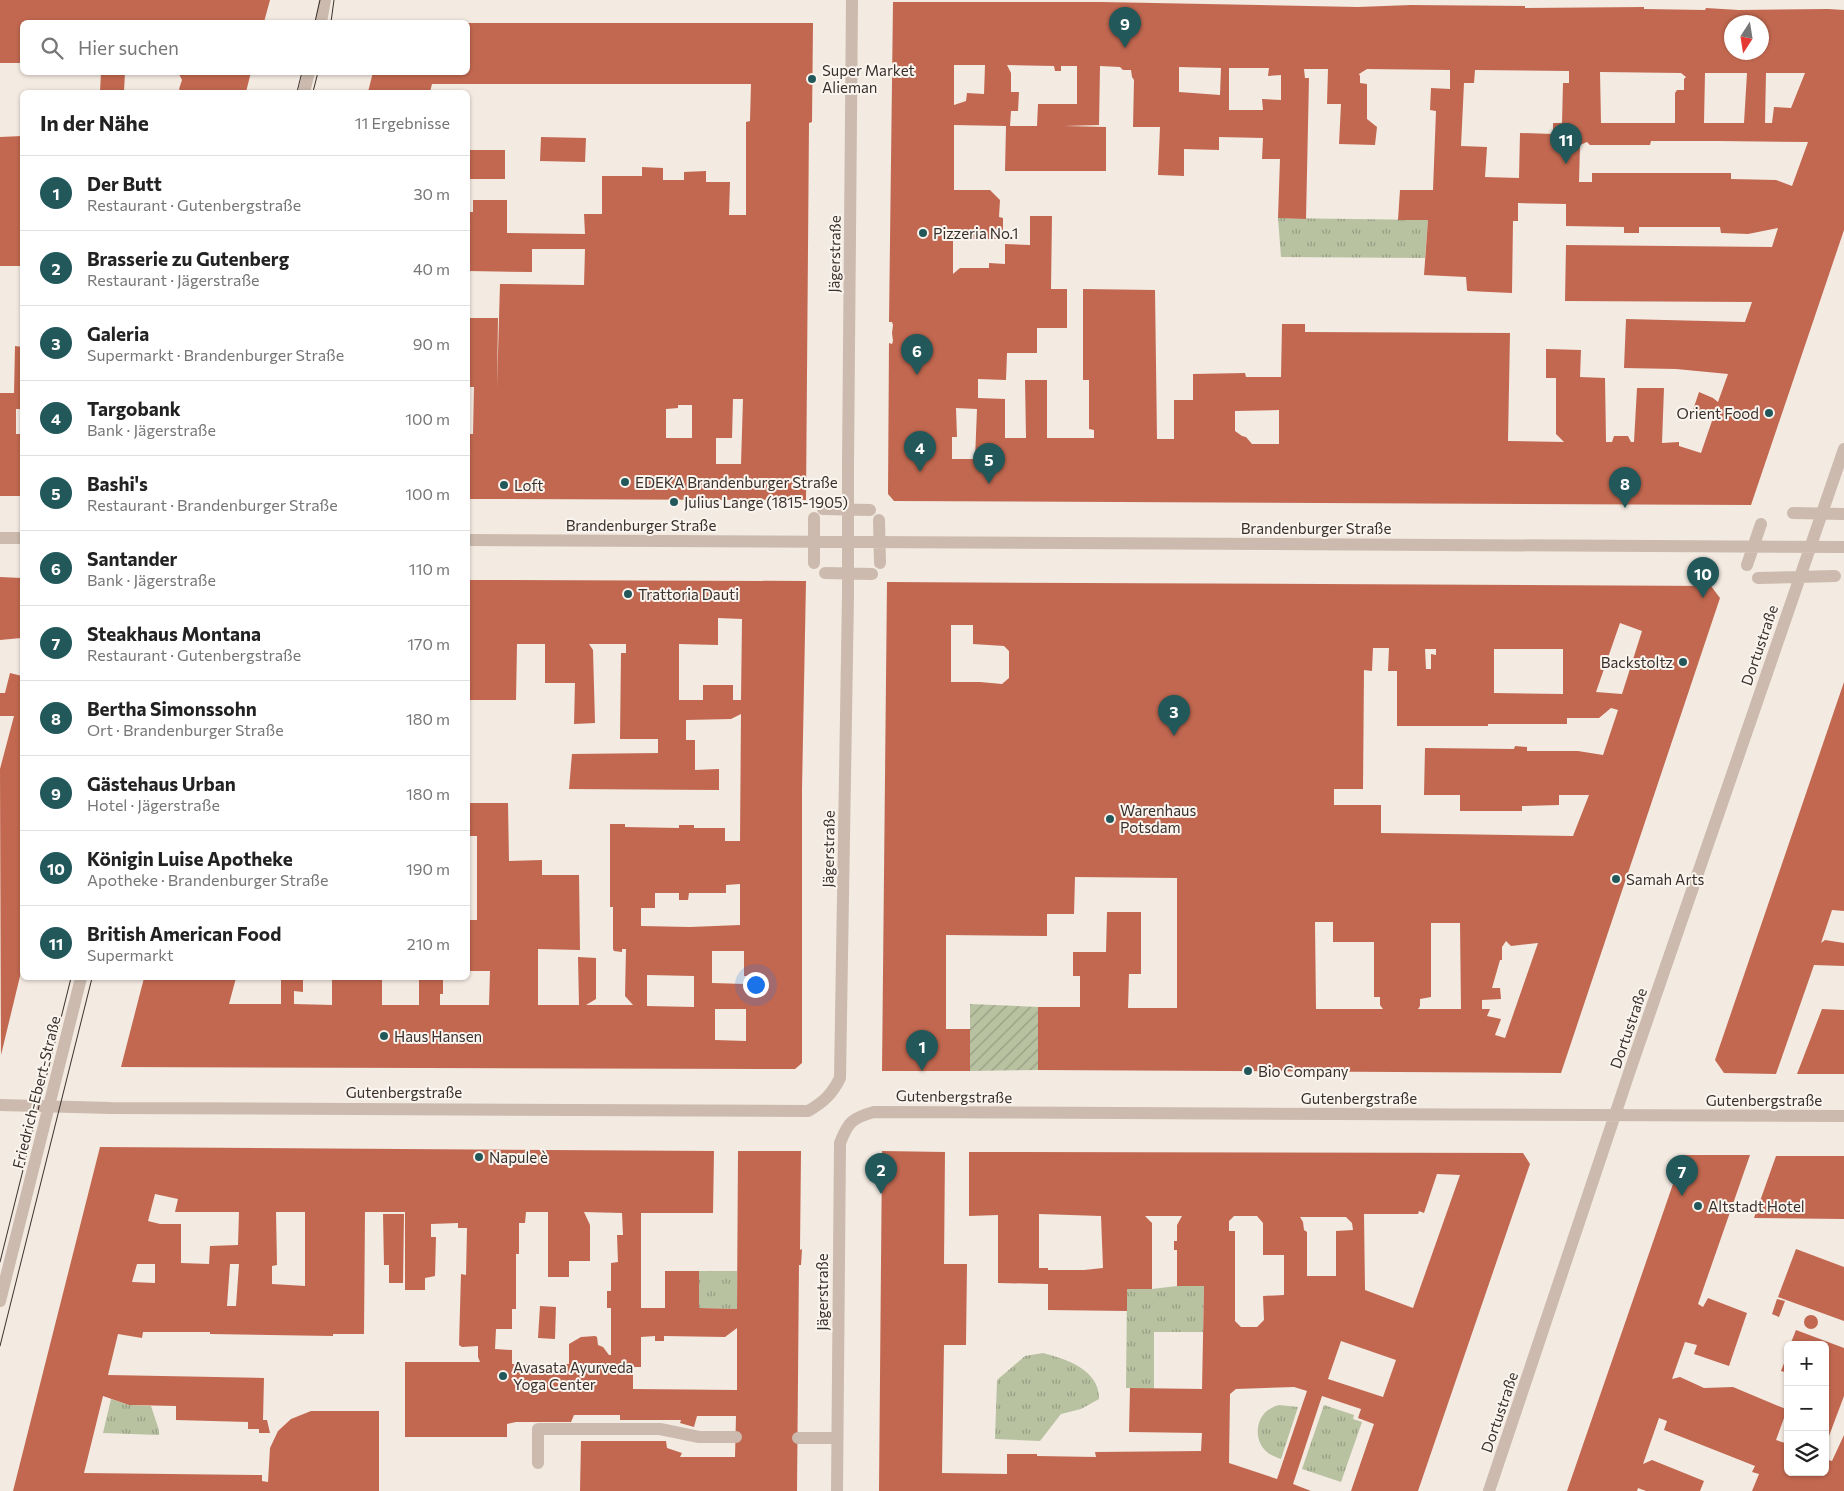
<!DOCTYPE html>
<html lang="de">
<meta charset="utf-8">
<style>
:root{--surface:#fff;--page:#f6f6f6;--text:#222;--muted:#767676;--line:#e0e0e0;--accent:#22585a}
body{margin:0;font-family:Commissioner,sans-serif;background:var(--page);color:var(--text)}
.controls{position:absolute;right:15px;bottom:15px;display:grid;overflow:hidden;border-radius:8px;box-shadow:0 1px 4px #0004}
.controls button{width:45px;height:45px;display:grid;place-items:center;padding:0;border:0;border-bottom:1px solid var(--line);background:var(--surface);color:var(--text);font:25px sans-serif}
.compass{position:absolute;left:1724px;top:15px;width:45px;height:45px;border-radius:50%;background:var(--surface);box-shadow:0 1px 4px #0004;rotate:192deg}
.you{position:absolute;left:755px;top:984px;width:18px;height:18px;margin:-12px;border:4px solid #fff;border-radius:50%;background:#1a73e8;box-shadow:0 0 0 8px #1a73e833}
.badge{display:grid;place-items:center;width:32px;height:32px;border-radius:50%;background:var(--accent);color:#fff;font-size:16px;font-weight:700}
.pin{position:absolute;translate:-50% -41px;filter:drop-shadow(0 1px 2px #0008)}
.pin::after{content:'';position:absolute;top:26px;width:18px;height:15px;background:inherit;clip-path:polygon(0 0,100% 0,50% 100%)}
.list{margin:0;padding:0;list-style:none}
h2{display:flex;justify-content:space-between;align-items:center;height:65px;margin:0;padding:0 20px;font-size:21px}
h2 small{font-size:16px;font-weight:400;color:var(--muted)}
.list li{display:grid;grid-template-columns:32px 1fr auto;gap:15px;align-items:center;box-sizing:border-box;height:75px;padding:0 20px;border-top:1px solid var(--line)}
.list b{display:block;font-size:19px;white-space:nowrap}
.list p{margin:0;font-size:16px;white-space:nowrap;color:var(--muted)}
.list em{font-size:16px;font-style:normal;color:var(--muted)}
.icon{flex:none;width:28px;height:28px;fill:none;stroke:currentColor;stroke-width:2;stroke-linecap:round;stroke-linejoin:round}
.map{position:relative;flex:none;width:1844px;height:1491px;overflow:hidden}
.search{position:absolute;background:var(--surface);box-shadow:0 1px 4px #0004;left:20px;top:20px;width:450px;height:55px;display:flex;align-items:center;gap:12px;box-sizing:border-box;padding:0 18px;border-radius:8px;color:var(--muted);font-size:19px}
.panel{position:absolute;background:var(--surface);box-shadow:0 1px 4px #0004;left:20px;top:90px;width:450px;height:890px;border-radius:8px}
.map>svg:first-child{display:block}
</style>
<div class="map">
<svg width="1844" height="1491" viewBox="0 0 1844 1491">
<defs>
<pattern id="grass-tufts" width="24" height="20" patternUnits="userSpaceOnUse" patternTransform="scale(1.25)"><rect width="24" height="20" fill="#b8c2a1"/><path d="M3 7l-1-3M5 7V3M7 7l1-3M15 17l-1-3M17 17v-4M19 17l1-3" fill="none" stroke="#979e83"/></pattern>
<pattern id="garden-furrows" width="10" height="10" patternUnits="userSpaceOnUse" patternTransform="scale(1.25)"><rect width="10" height="10" fill="#b8c2a1"/><path d="M-1 1l2-2M0 10L10 0M9 11l2-2" fill="none" stroke="#979e83"/></pattern>
</defs>
<rect width="100%" height="100%" fill="#f3eae1"/>
<path fill="url(#grass-tufts)" d="M1278 218 1428 220 1425 258 1281 257Z
M699 1271H737V1309L699 1308Z
M1177 1286H1204L1203 1332H1154V1389L1126 1388 1127 1289H1152Z
M1043 1353C1066 1359 1100 1370 1099 1399L1081 1409 1061 1414 1040 1441 995 1439 997 1380 1025 1356Z
M111 1399 129 1405 151 1406 159 1430V1435L103 1433Z
M1279 1405 1298 1407 1281 1459C1276 1457 1270 1455 1267 1452 1254 1442 1255 1419 1268 1410 1271 1408 1275 1406 1279 1405Z
M1324 1405 1354 1415 1353 1419 1362 1422 1341 1482 1302 1469Z"/>
<path fill="url(#garden-furrows)" d="M970 1004 1038 1007V1070L970 1071Z"/>
<path fill="#c26850" fill-rule="evenodd" d="M0 0H270L264 22H22V63H0Z
M893 2H1101L1358 7 1411 5 1525 6V8L1644 7V9L1705 10 1706 8 1739 10 1828 9 1844 10V230L1751 505 894 501 888 494 889 343 892 344 893 341 892 333 893 325 892 322H889ZM1732 22H1762V52H1732ZM954 65H985L984 94 967 93 966 101 954 105ZM1007 65 1054 66 1055 71H1061V66H1077V104H1038L1037 126H1010L1011 111H1018L1019 92H1011V73ZM1100 66 1120 67 1123 70H1131L1132 77 1134 80 1133 127H1160L1158 175 1184 176V149L1219 150V137L1263 138 1262 159H1280L1278 218 1306 219 1309 78H1305L1304 69H1328L1327 104H1341L1339 144 1375 145 1377 127 1367 119V84L1360 83V76L1359 74 1367 69 1450 70V89L1431 88 1430 110 1436 111 1433 190H1400L1398 220H1428L1424 275 1466 277 1467 290 1468 291 1512 293 1513 221H1518V203L1566 204V226L1624 227V233H1639V227H1720L1721 233 1748 234 1778 228 1772 247 1566 245 1565 301 1752 302 1745 322 1626 319 1624 368 1676 369 1728 374 1718 402 1713 398 1699 392 1693 410 1713 418 1701 453 1679 446V442L1662 443 1664 388H1637L1634 442H1631L1628 436H1614L1612 442H1606L1605 378 1580 377 1581 350 1546 349V378H1556V434L1564 442 1508 441 1510 333 1305 332V324H1282L1281 377H1246L1245 373 1193 374V400H1174V439H1157L1155 290 1083 289V380H1089V429L1094 430V438H1047V380H1025L1026 438H1005V399L978 398V379L1006 380 1007 353H1037V328H1067V289H1051L1052 216H1030V245L1005 244V264L989 263V268H960L953 274V237L955 239H1003V218L999 217 1000 200 990 190H954V125L1006 126 1005 171H1106V127L1064 126 1099 125ZM1179 67 1221 68 1220 95 1179 92ZM1229 68H1269L1268 76 1281 75V100L1262 99 1263 110H1229ZM1475 70 1569 71V83H1563L1562 123H1553V134L1520 133 1519 178 1485 177 1487 147 1461 146 1464 83H1474ZM1600 72 1681 73 1686 77 1684 79V90H1677L1675 93V123H1601ZM1705 73H1747L1744 123H1704ZM1766 73H1805L1791 108 1774 107 1772 123H1765ZM1651 141H1719L1808 142 1792 186 1776 180 1731 179V173H1592V182H1579L1580 145 1587 142 1590 145H1650ZM956 408 977 409 975 459H952V437H957ZM1279 410V444H1252L1246 437 1242 436 1235 431V411Z
M468 23H813L812 122 809 123 806 500 468 499V434H473L474 387H468V318H498L497 388 500 284 584 285 585 249H532V272L468 271V212H473V200H507V233L585 234 584 214H602V176H642V167L663 168V180H684V172L706 171V182H730L729 215H746V122L750 121 751 84H432L430 92H368L373 72H468ZM733 399H743L741 464H716V438H732ZM678 405H692V438H666V409L678 408Z
M101 72H125L124 92H100Z
M178 72H251L246 92H181L179 89 182 80Z
M22 136 20 210H22V266H0V137Z
M541 137 586 138 585 162 540 161Z
M468 150H505V179H468Z
M15 346 22 347V409H16V434H22V496H0V393H14Z
M0 577 22 578V632L21 638 0 640Z
M468 580 806 581 802 790V1063L795 1069 121 1067 144 978H236L229 1004H281V978H303V992L294 991V1004L332 1005V978H382V1005H419V978H443V994H440V1005H489L490 971H468V920H477V836H468V803H508L509 861 542 860V875H579L580 950 538 949V1005H579L578 957 596 958V999L586 1005H633L625 996 626 949H622V952L614 951 613 949V907H610V824H625V827L679 828V825H694V828H725V841H740L741 714 731 719 686 720V740H695V770L719 769V790L569 789 572 754 658 753V739H620L621 653H626V644H589L593 650 595 723 574 724 575 683H545V644H517L516 700H468ZM718 618 742 619 741 700H733V685H703V700H679V644L718 645ZM740 884V925L690 927 641 926V908H655V893H679V900H688L689 893H726V885ZM712 951H744V976H748L753 985 745 984 712 983ZM647 975 694 976V1007L647 1006ZM715 1009H746V1041L715 1040Z
M887 582 1711 586 1720 598 1561 1073 1038 1070V1007H1080V976H1073V952H1106L1107 912H1141V974H1129L1128 1008H1177V878L1075 877 1074 914H1047V936L946 935V1029H970V1071H882ZM1620 623 1642 631 1622 694 1596 692ZM951 625H973V644L1004 646 1009 651V678L1002 684 980 682H951ZM1373 648H1389L1388 671H1397V726H1488V724H1567V718H1599L1611 708 1618 710 1603 755 1578 751H1527V747L1515 746 1514 749 1425 748 1424 795H1460V811H1522V806L1559 805V795H1589L1573 836 1381 833V805H1334V789H1363L1364 670 1372 671ZM1425 649H1436V655L1431 654V669H1426ZM1494 649H1563V694L1494 693ZM1315 922H1333V942H1374V997H1380V1005L1383 1009H1316ZM1431 923H1460L1461 1009H1418L1420 1006V999L1431 997ZM1506 941 1511 946 1538 943 1505 1038 1495 1035 1501 1019 1487 1016 1490 1009H1482V1000L1501 999 1500 988H1492L1500 960H1502V947Z
M10 673 22 676V968L1 1055 0 769 14 716H0V693H5Z
M1844 682V911L1832 910 1821 943 1825 940 1844 943V966L1814 965 1776 1074 1724 1073 1715 1060Z
M1822 1009 1844 1010V1074H1797Z
M100 1147 714 1151 713 1213H641V1308H665V1271H699V1308L737 1309 738 1151H801L800 1250 802 1249 801 1265H799L797 1491H580L581 1441H666L667 1448 682 1453 680 1457H735L736 1416H697L694 1427 680 1423 681 1420H620V1415H574L571 1422H516L507 1424V1437H405V1362H480L478 1357V1346L462 1347 459 1345 461 1274 466 1275 467 1228H458V1223L431 1224V1237H436L435 1276 425 1278V1290H405V1212H365L364 1334H333V1336L210 1334V1332H143L142 1338 118 1334 108 1375 264 1378 263 1420H267L270 1433H259V1429H248V1422L176 1420V1406L129 1405 103 1396 84 1473 262 1475V1481L268 1482 270 1448 278 1431 291 1419 311 1411H379V1491H13ZM155 1194 178 1199 175 1212H239L238 1245 210 1246 209 1264 181 1263V1224H160L148 1221ZM276 1212H305V1286L272 1284V1266L277 1265ZM526 1212H548V1277H569V1261H590V1225L584 1212 622 1213 623 1235H617L618 1262 611 1263V1291H607V1308H611V1355H609L603 1347 598 1345 597 1337 595 1336 581 1337 569 1344V1364H512V1350L495 1349 496 1329H512V1309H516V1254H519V1223H525ZM137 1264H155V1283L132 1282ZM230 1264H239L236 1306H227ZM737 1328V1390L633 1389V1367H641V1337L655 1336V1341H664V1336L725 1337Z
M882 1151 945 1152 944 1264H967L966 1345H944L942 1473 1007 1474V1454H1037V1456L1096 1457 1095 1452 1201 1451 1202 1433 1129 1432 1130 1388 1202 1389 1204 1286H1177V1250H1174V1241H1177V1225L1182 1216H1145L1152 1223V1289H1127V1311L1048 1310V1284L998 1283V1215L969 1216V1152L1523 1153 1530 1164 1418 1491H1351L1374 1424 1358 1418 1361 1409 1322 1396 1293 1484 1311 1491H879ZM1437 1174 1460 1175 1413 1308 1365 1290 1364 1214H1418L1419 1211 1424 1213ZM1039 1214 1101 1216 1103 1268 1084 1270H1048V1268H1039ZM1234 1216H1257L1263 1223V1255H1284V1295L1263 1296 1264 1320 1257 1327H1241L1235 1321V1231H1229V1221ZM1300 1217H1346L1352 1223 1353 1230 1336 1231V1276H1307V1232L1304 1230 1303 1222ZM1341 1341 1396 1360 1383 1397 1328 1379ZM1294 1387 1307 1391 1277 1479 1229 1463 1230 1394 1236 1389Z
M1683 1155H1750L1698 1304 1703 1307 1708 1298 1747 1313 1729 1366 1694 1354 1697 1345 1685 1342 1672 1379 1680 1377 1704 1388 1733 1387 1788 1410V1419L1784 1418 1776 1440 1788 1444V1472H1825V1459L1832 1461 1844 1435V1491H1752L1759 1474 1752 1472 1755 1466 1664 1430 1667 1421 1659 1418 1643 1464 1652 1460 1704 1481 1700 1491H1646L1638 1488 1637 1491H1567Z
M1776 1156H1844V1219L1754 1218Z
M383 1214H404L403 1283H389V1265H384Z
M1796 1249 1844 1267V1321L1778 1297Z
M1777 1299 1785 1301 1779 1317 1772 1314Z
M540 1306 556 1307 555 1339 538 1338Z
M1804 1322a7 7 0 1 1 14 0a7 7 0 1 1-14 0Z
M1796 1330 1844 1348V1396L1829 1436 1825 1434V1345H1790Z
M1788 1353V1373L1781 1371Z"/>
<g fill="none" stroke-linecap="round" stroke-linejoin="round">
<path stroke="#cbbaad" stroke-width="12" d="M798 1438H837
M538 1463V1429H660L699 1437H736"/>
<path stroke="#cbbaad" stroke-width="12" d="M848 466V595
M823 509 870 510
M1793 513 1844 514
M879 520 880 563
M0 538H22
M468 540 1844 547
M814 563V518
M1747 565 1761 524
M825 573 872 574
M1758 578 1835 576
M1767 673 1844 449"/>
<path stroke="#cbbaad" stroke-width="12" d="M321 22 325 0
M304 92 309 72
M848 466 852 0
M0 1105 111 1108 808 1111C824 1102 832 1094 840 1078L848 595
M0 1301 81 978
M837 1491 840 1143C848 1122 852 1118 874 1112L1844 1116
M1489 1491 1629 1073 1767 673"/>
<path stroke="#392f2b" stroke-width="1" d="M315 22 320 0
M331 22 334 0
M297 92 302 72
M313 92 318 72
M0 1262 71 978
M0 1346 92 978"/>
</g>
<g fill="#22585a" stroke="#faf4ee" stroke-width="2">
<circle cx="812" cy="79" r="5"/>
<circle cx="923" cy="233" r="5"/>
<circle cx="1769" cy="413" r="5"/>
<circle cx="625" cy="482" r="5"/>
<circle cx="504" cy="485" r="5"/>
<circle cx="674" cy="502" r="5"/>
<circle cx="628" cy="594" r="5"/>
<circle cx="1683" cy="662" r="5"/>
<circle cx="1110" cy="819" r="5"/>
<circle cx="1616" cy="879" r="5"/>
<circle cx="384" cy="1036" r="5"/>
<circle cx="1248" cy="1071" r="5"/>
<circle cx="479" cy="1157" r="5"/>
<circle cx="1698" cy="1206" r="5"/>
<circle cx="503" cy="1376" r="5"/>
</g>
<g text-anchor="middle" dominant-baseline="central" stroke-width="4" stroke-linejoin="round" paint-order="stroke">
<g font-size="15" fill="#392f2b" stroke="#faf4ee" text-anchor="start">
<text x="822" y="70">Super Market<tspan x="822" dy="17">Alieman</tspan></text>
<text x="933" y="233">Pizzeria No.1</text>
<text x="1759" y="413" text-anchor="end">Orient Food</text>
<text x="635" y="482">EDEKA Brandenburger Straße</text>
<text x="514" y="485">Loft</text>
<text x="684" y="502">Julius Lange (1815-1905)</text>
<text x="638" y="594">Trattoria Dauti</text>
<text x="1673" y="662" text-anchor="end">Backstoltz</text>
<text x="1120" y="810">Warenhaus<tspan x="1120" dy="17">Potsdam</tspan></text>
<text x="1626" y="879">Samah Arts</text>
<text x="394" y="1036">Haus Hansen</text>
<text x="1258" y="1071">Bio Company</text>
<text x="489" y="1157">Napule è</text>
<text x="1708" y="1206">Altstadt Hotel</text>
<text x="513" y="1367">Avasata Ayurveda<tspan x="513" dy="17">Yoga Center</tspan></text>
</g>
<g font-size="15" fill="#392f2b" stroke="#faf4ee">
<text transform="translate(834 254) rotate(-89)">Jägerstraße</text>
<text x="641" y="525">Brandenburger Straße</text>
<text x="1316" y="528">Brandenburger Straße</text>
<text transform="translate(1759 645) rotate(-71)">Dortustraße</text>
<text transform="translate(828 849) rotate(-89)">Jägerstraße</text>
<text transform="translate(1628 1028) rotate(-71)">Dortustraße</text>
<text transform="translate(36 1092) rotate(-76)">Friedrich-Ebert-Straße</text>
<text x="404" y="1092">Gutenbergstraße</text>
<text transform="translate(954 1096) rotate(1)">Gutenbergstraße</text>
<text x="1359" y="1098">Gutenbergstraße</text>
<text x="1764" y="1100">Gutenbergstraße</text>
<text transform="translate(822 1292) rotate(-90)">Jägerstraße</text>
<text transform="translate(1499 1412) rotate(-71)">Dortustraße</text>
</g>
</g>
</svg>
<div class="controls">
<button>+</button>
<button>−</button>
<button><svg class="icon" aria-label="layers" viewBox="0 0 24 24"><path d="M12 4l9 5-9 5-9-5zM3 14l9 5 9-5"/></svg></button>
</div>
<svg class="compass" viewBox="-18 -18 36 36"><path d="M0-13l5 13h-10z" fill="#e53935"/><path d="M0 13l5-13h-10z" fill="#767676"/></svg>
<div class="you"></div>
<div class="pin badge" style="left:922px;top:1071px">1</div>
<div class="pin badge" style="left:881px;top:1194px">2</div>
<div class="pin badge" style="left:1174px;top:736px">3</div>
<div class="pin badge" style="left:920px;top:472px">4</div>
<div class="pin badge" style="left:989px;top:484px">5</div>
<div class="pin badge" style="left:917px;top:375px">6</div>
<div class="pin badge" style="left:1682px;top:1196px">7</div>
<div class="pin badge" style="left:1625px;top:508px">8</div>
<div class="pin badge" style="left:1125px;top:48px">9</div>
<div class="pin badge" style="left:1703px;top:598px">10</div>
<div class="pin badge" style="left:1566px;top:164px">11</div>
<div class="search"><svg class="icon" aria-label="search" viewBox="0 0 24 24"><circle cx="10" cy="10" r="6"/><path d="M15 15l6 6"/></svg>Hier suchen</div>
<section class="panel">
<h2>In der Nähe<small>11 Ergebnisse</small></h2>
<ul class="list">
<li><span class="badge">1</span><div><b>Der Butt</b><p>Restaurant · Gutenbergstraße</p></div><em>30 m</em></li>
<li><span class="badge">2</span><div><b>Brasserie zu Gutenberg</b><p>Restaurant · Jägerstraße</p></div><em>40 m</em></li>
<li><span class="badge">3</span><div><b>Galeria</b><p>Supermarkt · Brandenburger Straße</p></div><em>90 m</em></li>
<li><span class="badge">4</span><div><b>Targobank</b><p>Bank · Jägerstraße</p></div><em>100 m</em></li>
<li><span class="badge">5</span><div><b>Bashi's</b><p>Restaurant · Brandenburger Straße</p></div><em>100 m</em></li>
<li><span class="badge">6</span><div><b>Santander</b><p>Bank · Jägerstraße</p></div><em>110 m</em></li>
<li><span class="badge">7</span><div><b>Steakhaus Montana</b><p>Restaurant · Gutenbergstraße</p></div><em>170 m</em></li>
<li><span class="badge">8</span><div><b>Bertha Simonssohn</b><p>Ort · Brandenburger Straße</p></div><em>180 m</em></li>
<li><span class="badge">9</span><div><b>Gästehaus Urban</b><p>Hotel · Jägerstraße</p></div><em>180 m</em></li>
<li><span class="badge">10</span><div><b>Königin Luise Apotheke</b><p>Apotheke · Brandenburger Straße</p></div><em>190 m</em></li>
<li><span class="badge">11</span><div><b>British American Food</b><p>Supermarkt</p></div><em>210 m</em></li>
</ul>
</section>
</div>
